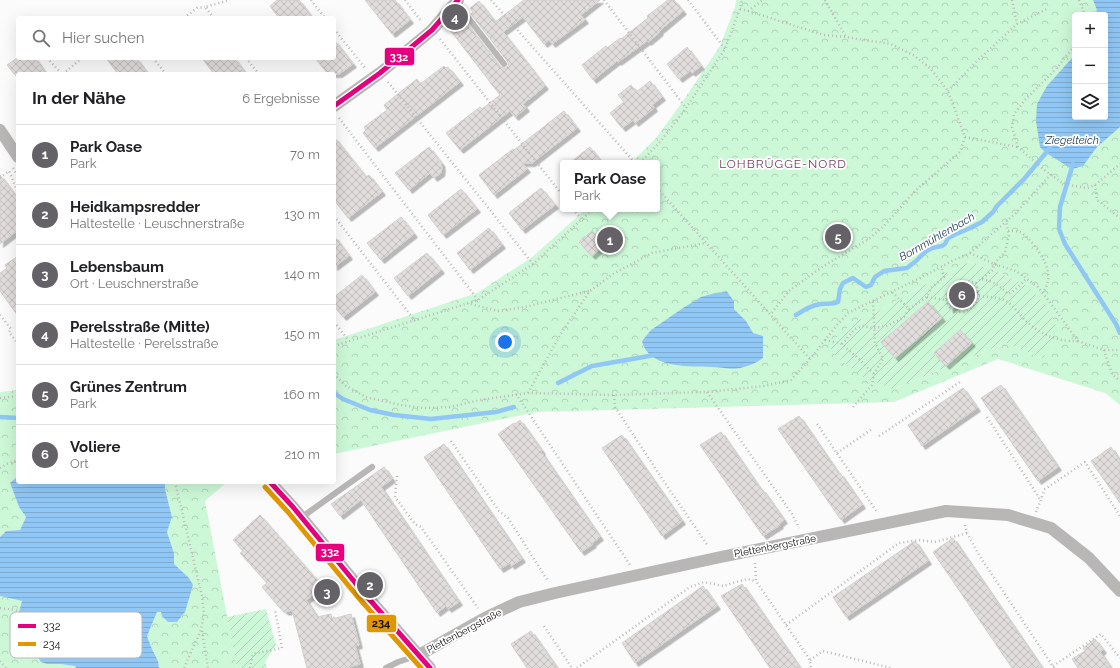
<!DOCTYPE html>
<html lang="de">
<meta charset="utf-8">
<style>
:root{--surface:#fff;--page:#f2f2f2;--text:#202124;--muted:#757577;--line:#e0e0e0;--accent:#646266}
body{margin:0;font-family:Raleway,sans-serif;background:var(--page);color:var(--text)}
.controls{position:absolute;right:12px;top:12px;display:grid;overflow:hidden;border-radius:4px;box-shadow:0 4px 16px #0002}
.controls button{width:36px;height:36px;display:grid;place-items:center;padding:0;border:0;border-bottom:1px solid var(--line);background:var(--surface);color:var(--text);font:20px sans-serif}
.you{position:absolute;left:505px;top:342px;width:14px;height:14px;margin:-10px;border:3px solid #fff;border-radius:50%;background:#1a73e8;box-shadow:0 0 0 6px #1a73e833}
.badge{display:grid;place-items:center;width:26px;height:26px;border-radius:50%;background:var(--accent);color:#fff;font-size:13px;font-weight:700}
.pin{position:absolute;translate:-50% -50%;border:2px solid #fff;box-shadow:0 1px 4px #0006}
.popup{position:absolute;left:560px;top:160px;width:100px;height:52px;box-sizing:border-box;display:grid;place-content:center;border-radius:4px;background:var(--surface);filter:drop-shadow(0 1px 3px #0005);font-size:13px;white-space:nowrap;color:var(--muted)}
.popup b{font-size:15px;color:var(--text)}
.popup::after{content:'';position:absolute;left:50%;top:100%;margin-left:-8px;border:8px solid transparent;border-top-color:var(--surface)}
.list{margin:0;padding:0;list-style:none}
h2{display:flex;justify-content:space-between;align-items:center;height:52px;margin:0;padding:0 16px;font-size:17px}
h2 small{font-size:13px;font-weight:400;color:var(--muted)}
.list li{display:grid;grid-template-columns:26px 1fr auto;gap:12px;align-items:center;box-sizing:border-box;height:60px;padding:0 16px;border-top:1px solid var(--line)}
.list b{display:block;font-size:15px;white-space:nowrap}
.list p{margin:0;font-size:13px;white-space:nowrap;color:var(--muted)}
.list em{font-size:13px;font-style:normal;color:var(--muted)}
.icon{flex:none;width:22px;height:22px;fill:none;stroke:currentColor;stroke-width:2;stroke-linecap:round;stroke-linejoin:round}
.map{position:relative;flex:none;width:1120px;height:668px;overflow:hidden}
.search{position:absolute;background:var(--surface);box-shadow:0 4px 16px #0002;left:16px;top:16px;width:320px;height:44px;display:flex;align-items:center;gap:10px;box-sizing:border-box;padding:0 14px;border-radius:4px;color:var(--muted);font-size:15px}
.panel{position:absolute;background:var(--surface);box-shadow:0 4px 16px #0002;left:16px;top:72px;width:320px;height:412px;border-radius:4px}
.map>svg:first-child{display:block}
</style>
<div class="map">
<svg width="1120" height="668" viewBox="0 0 1120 668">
<defs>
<pattern id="park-crowns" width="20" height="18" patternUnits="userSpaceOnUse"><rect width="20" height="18" fill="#cdf8d7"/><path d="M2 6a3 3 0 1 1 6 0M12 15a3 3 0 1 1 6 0" fill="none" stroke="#afd4b8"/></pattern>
<pattern id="garden-furrows" width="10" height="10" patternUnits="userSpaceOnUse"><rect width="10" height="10" fill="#cdf8d7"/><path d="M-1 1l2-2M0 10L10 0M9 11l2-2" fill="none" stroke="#afd4b8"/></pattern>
<pattern id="water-rules" width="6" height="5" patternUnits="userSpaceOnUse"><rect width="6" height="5" fill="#91c7f4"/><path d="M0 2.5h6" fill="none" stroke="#7caad0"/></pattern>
<pattern id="building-cross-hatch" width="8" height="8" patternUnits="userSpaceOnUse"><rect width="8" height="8" fill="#e1dddc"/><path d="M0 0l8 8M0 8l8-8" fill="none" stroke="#c0bdbc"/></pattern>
<filter id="shadow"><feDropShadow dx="3.5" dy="3.5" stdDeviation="0" flood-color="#0004"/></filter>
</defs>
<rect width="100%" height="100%" fill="#fbfbfc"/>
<path fill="url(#park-crowns)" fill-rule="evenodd" d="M736 0H1120V405L1105 393 998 359 894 402 537 412 334 454V340L477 293 531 258 586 209H657V163H631L656 138 683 101 720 46 735 7ZM1075 15H1105V117H1075ZM969 262 993 270 1026 285 1043 359 1006 343 893 389 853 322 873 314 942 275Z
M18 390V476L10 483 19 507 26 517 20 530 6 531 0 537V392Z
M165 482H227L205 501 237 668H159L158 661 152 649 147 636 157 612H161L168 622H177L185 612 174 564V553L167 532 172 517 165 489Z
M0 596 22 601 47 664H60L76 666V668H0Z"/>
<path fill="url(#garden-furrows)" d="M969 262 993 270 1026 285 1048 307 1057 328 1043 359 1006 343 893 389 864 378 837 357 828 346 853 322 873 314 942 275Z
M266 609 276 645 265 662 267 668H237L227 617Z"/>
<path fill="url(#water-rules)" d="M1093 0H1120V127L1097 147 1083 166 1072 169 1046 153 1040 147 1036 121 1037 104 1047 86 1072 58 1075 52V117H1105V15H1094L1097 10Z
M727 292 734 301V309L746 321 753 333 763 336V358C756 363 749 366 740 368 732 370 721 367 712 367 691 366 648 369 642 341L651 330 683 308 701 297 715 293Z
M18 476V482H165V489L172 517 167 532 174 553V564L189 578 193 585 185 612 177 622H168L162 616 161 612H157L147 636 152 649 158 661 159 668H76L75 666 60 664H47L41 662 16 624 22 601 0 596V537L6 531 20 530 26 517 19 507 10 483Z"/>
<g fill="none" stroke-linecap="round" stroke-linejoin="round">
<path stroke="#91c7f4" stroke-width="4.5" d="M1073 164 1060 207 1059 229 1065 244 1116 324 1120 333
M796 315C804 310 811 305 821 304 827 303 832 305 838 302L840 289 843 283 853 278 866 287 871 285 875 277 884 271 907 268 916 261 925 252 932 248 942 246 945 244 948 238 954 235 968 229 982 222 993 212 997 206 1024 179 1050 148
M558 383 592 366 655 355
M334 393 343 399 370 410 394 415 431 419 496 412 514 407
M0 417 18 418"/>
</g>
<path fill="url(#building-cross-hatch)" stroke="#d3d0ce" filter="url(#shadow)" d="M277 0H299L312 18H279L270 6Z
M365 0H395L410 20 392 34Z
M524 0H600L581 15 585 20 552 44 549 40 544 44 523 17 503 32 545 86 523 104 526 108 515 117 510 111 460 150 446 133 480 107 482 109 500 95 450 30 464 20 500 67 505 68 508 66V62L471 14 473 12 470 8 479 1 495 22Z
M668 0H674L683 11 659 31 660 32 648 42 647 41 618 62 617 61 593 80 582 65 606 46 607 48 620 38 621 39 648 18 647 16Z
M334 40 353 64 339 74H328L315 58H334Z
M687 47 701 66 692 73 690 71 679 79 667 64Z
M17 58H35L46 74H14L7 65Z
M106 58H136L148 74H118Z
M202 58H234L246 74H214Z
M444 66 446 68 448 67 460 82 375 148 363 133 366 130 364 127 387 110 384 105 404 89 417 79 420 84Z
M650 81 662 97 652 105 654 108 635 123 633 120 622 128 610 113 624 102 618 95 631 85 636 92Z
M564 111 577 128 532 163H522L527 169 494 195 479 175 513 149 514 150Z
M334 137 366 177 369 175 382 192 348 218 334 200Z
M429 147 442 164 441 165 442 167 441 173 434 178 430 173 409 190 395 173Z
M590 147 602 163H570L582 153Z
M0 175 18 199V230L0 244Z
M541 188 555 205 522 230 509 213Z
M461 189 477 209 443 235 428 215Z
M401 217 414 234 381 260 367 243Z
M489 228 502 245 470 270 457 253Z
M592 231 604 245 592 256 579 242Z
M334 236 349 256 334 267Z
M427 253 441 270 408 296 394 278Z
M18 256V316L0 291V273L7 268 5 265Z
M362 275 375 292 343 317 334 306V297Z
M961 284H966L975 289 950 310V294L951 291 957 285Z
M928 302 942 318 895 358 881 342Z
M960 330 972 343 946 366 934 353Z
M1001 385 1058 467 1038 481 981 398Z
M963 388 977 408 922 446 908 425Z
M799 416 839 474 840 473 862 505 841 520 778 429Z
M520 420 542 451 541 452 600 537 592 543 593 544 581 552 498 434 514 423 515 424Z
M721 432 761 490 762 489 784 520 779 524 780 525 763 536 700 445Z
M622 435 682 521 662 536 602 448Z
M444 444 522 559 511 566 510 563 500 569 424 457Z
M1111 447 1120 461V503L1091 461Z
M384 467 392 479 381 487 459 602 448 609 446 606 437 613 361 500 340 516 331 504Z
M260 515 317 580 316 593 306 600 317 617 331 614 332 619 351 614 359 645 355 646 360 664 345 668H307L292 610 286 612 280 608 262 587 267 583 240 553 243 551 233 540Z
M953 538 1042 668H1012L933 552Z
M915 541 928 561 846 617 833 597Z
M742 584 800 668H770L721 596Z
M703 586 717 606 635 663 622 643Z
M531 631 557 668H527L511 644Z
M1095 639 1103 650 1100 652 1111 668H1078L1072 659 1085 651 1083 648Z"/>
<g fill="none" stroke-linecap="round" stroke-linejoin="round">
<path stroke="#bab9b9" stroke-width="2.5" stroke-dasharray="1 3" stroke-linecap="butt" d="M311 0 325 18
M405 0 422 22
M491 0 635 163
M604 0 686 108
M688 0 725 49
M825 0 846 37
M1012 0 1017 24
M1079 0 1085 15
M740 9 748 11 824 35 846 37 891 44 913 55 930 68 948 91 965 137 960 152 915 191 883 227 867 240 822 267 789 291 770 315
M748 11 763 0
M184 18 197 8 205 7
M214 18 205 7 230 0
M334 29 365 68
M440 39 563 196
M1075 42 1072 49 1056 69 1025 100 1014 114 1012 127 1018 147 1043 169 1061 182 1074 186 1087 188 1095 185 1120 164
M47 58 62 74
M153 58 166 74
M246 58 259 74
M63 74 82 58
M388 82 533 264
M948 91 977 61 1017 24 1049 8
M339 118 478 300
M965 137 1018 147
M640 163 661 141 686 108 725 49 740 9 742 0
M13 168 18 176
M0 178 9 171 18 193
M1095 185 1097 200 1120 218
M657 188 810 359
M573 209 582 220
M334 216 415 321
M1008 231C1012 231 1017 231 1020 232 1030 236 1048 263 1048 273 1049 281 1047 286 1043 293
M970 253 1016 213 1051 174
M982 279C994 282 999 285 1008 294L1015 290 1026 279
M976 283 993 270 994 264 1005 252 1009 235 1006 221
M979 296C987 297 999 297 1006 301 1014 306 1018 313 1024 319 1039 334 1056 342 1078 341
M927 297 946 300 951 286 963 281 976 283 979 293 978 299 973 306 965 312H955L949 306 946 300
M467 303 498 311 525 307 589 291
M909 309 927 297 931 288 944 277 941 266
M0 315 11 329 9 332 18 344
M334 322 349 341
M825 340 842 344 859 359 874 374
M842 344 855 329 862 326 874 328 887 326 904 317 909 309 892 292
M334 346 478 300 533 264 593 209
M1104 350 1112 374 1120 381
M334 374 346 386 366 397 401 405 423 408 450 407 480 400 528 393 614 395 707 392 764 386 791 380 810 359 837 325 848 313 918 279 956 259 970 253 994 264 1016 271 1038 287 1052 305 1078 341 1104 350H1120
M707 392 792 514 799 528
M528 393 560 335 590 291 613 274 652 253 706 243
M516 394 630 565
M614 395 615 407 667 486 708 546
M0 398 18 396
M853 407 872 385 874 374 883 359 875 343 873 301
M987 417 1040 499
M817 424 877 512
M879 436 960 382
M451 441 499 511 508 518 548 581
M837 453 872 429
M0 468 7 464 18 460
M397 476 395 497 415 524 421 527 478 608
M175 482 202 596 204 613 201 630 184 668
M1036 512 1045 489 1085 462 1120 516
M965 525 967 533 979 555 1054 668
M755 563 756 581 810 660 811 668
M0 608 21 611
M786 625 899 543 919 540 935 542 967 533
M544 626 572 668
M202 631 208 668
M810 660 823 651 891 668
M0 661 6 668
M1053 666 1101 634 1120 658
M250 668 253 654 282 648 275 610
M577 668 690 587 704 582 723 586 747 579 756 581"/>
<path stroke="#b9b7b6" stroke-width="6" d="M456 2 504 64
M302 517 372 467
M386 668 398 662 419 655"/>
<path stroke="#b9b7b6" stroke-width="12" d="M334 106 380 73 432 30 458 0
M0 130 18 157
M270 482 293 507 362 591 430 668
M419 655 485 618 519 602 555 593 716 558 946 511 1008 515 1051 528 1089 558 1120 591"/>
<defs>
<path id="bus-1" d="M334 106 380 73 432 30 458 0
M270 482 293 507 362 591 430 668"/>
<path id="bus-2" d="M265 487 288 512 357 596 421 668"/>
</defs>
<use href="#bus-1" stroke="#fff" stroke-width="8"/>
<use href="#bus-2" stroke="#fff" stroke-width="8"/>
<use href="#bus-1" stroke="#e5007d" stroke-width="5"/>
<use href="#bus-2" stroke="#e09702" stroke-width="5"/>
</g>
<g text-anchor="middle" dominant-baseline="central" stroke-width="3.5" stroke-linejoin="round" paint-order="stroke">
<g font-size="10" fill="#121015" stroke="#fff">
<text transform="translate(775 546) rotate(-11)">Plettenbergstraße</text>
<text transform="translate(464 631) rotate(-28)">Plettenbergstraße</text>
</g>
<g font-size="11" font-style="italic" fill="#193954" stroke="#fff">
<text x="1072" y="140">Ziegelteich</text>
<text transform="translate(937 237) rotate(-30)">Bornmühlenbach</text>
</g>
<g font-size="12" letter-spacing="1" fill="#753962" stroke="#fff">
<text x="783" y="164">LOHBRÜGGE-NORD</text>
</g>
</g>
<rect x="10" y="612" width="132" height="46" rx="6" fill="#fff" stroke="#b8b7b9" stroke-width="1"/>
<rect x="18" y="624" width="18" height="4" fill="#e5007d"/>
<rect x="18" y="642" width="18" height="4" fill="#e09702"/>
<g font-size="11" fill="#121015">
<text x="43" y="630">332</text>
<text x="43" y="648">234</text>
</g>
<g stroke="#fff" stroke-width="1.5">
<rect x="384" y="47" width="31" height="19" rx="4" fill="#e5007d"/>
<rect x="315" y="543" width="30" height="19" rx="4" fill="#e5007d"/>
<rect x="366" y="614" width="31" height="19" rx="4" fill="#e09702"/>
</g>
<g font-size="11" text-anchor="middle" font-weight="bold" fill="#fff">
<text x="399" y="61">332</text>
<text x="330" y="556">332</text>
</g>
<g font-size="11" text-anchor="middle" font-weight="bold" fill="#111">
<text x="381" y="627">234</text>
</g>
</svg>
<div class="controls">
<button>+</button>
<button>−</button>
<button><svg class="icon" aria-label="layers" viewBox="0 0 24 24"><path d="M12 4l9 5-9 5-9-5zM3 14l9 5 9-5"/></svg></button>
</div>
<div class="you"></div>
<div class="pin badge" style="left:610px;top:240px">1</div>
<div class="popup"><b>Park Oase</b>Park</div>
<div class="pin badge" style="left:370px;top:585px">2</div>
<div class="pin badge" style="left:327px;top:592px">3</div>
<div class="pin badge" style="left:455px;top:17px">4</div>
<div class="pin badge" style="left:838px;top:237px">5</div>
<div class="pin badge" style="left:962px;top:295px">6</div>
<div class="search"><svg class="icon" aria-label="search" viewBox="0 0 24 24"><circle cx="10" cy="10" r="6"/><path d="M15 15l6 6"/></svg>Hier suchen</div>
<section class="panel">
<h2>In der Nähe<small>6 Ergebnisse</small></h2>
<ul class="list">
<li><span class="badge">1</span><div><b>Park Oase</b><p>Park</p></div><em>70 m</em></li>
<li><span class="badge">2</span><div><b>Heidkampsredder</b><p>Haltestelle · Leuschnerstraße</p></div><em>130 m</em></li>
<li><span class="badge">3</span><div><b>Lebensbaum</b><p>Ort · Leuschnerstraße</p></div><em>140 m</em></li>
<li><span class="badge">4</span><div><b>Perelsstraße (Mitte)</b><p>Haltestelle · Perelsstraße</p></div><em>150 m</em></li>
<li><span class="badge">5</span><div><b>Grünes Zentrum</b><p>Park</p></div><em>160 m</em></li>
<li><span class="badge">6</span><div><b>Voliere</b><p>Ort</p></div><em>210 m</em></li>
</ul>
</section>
</div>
